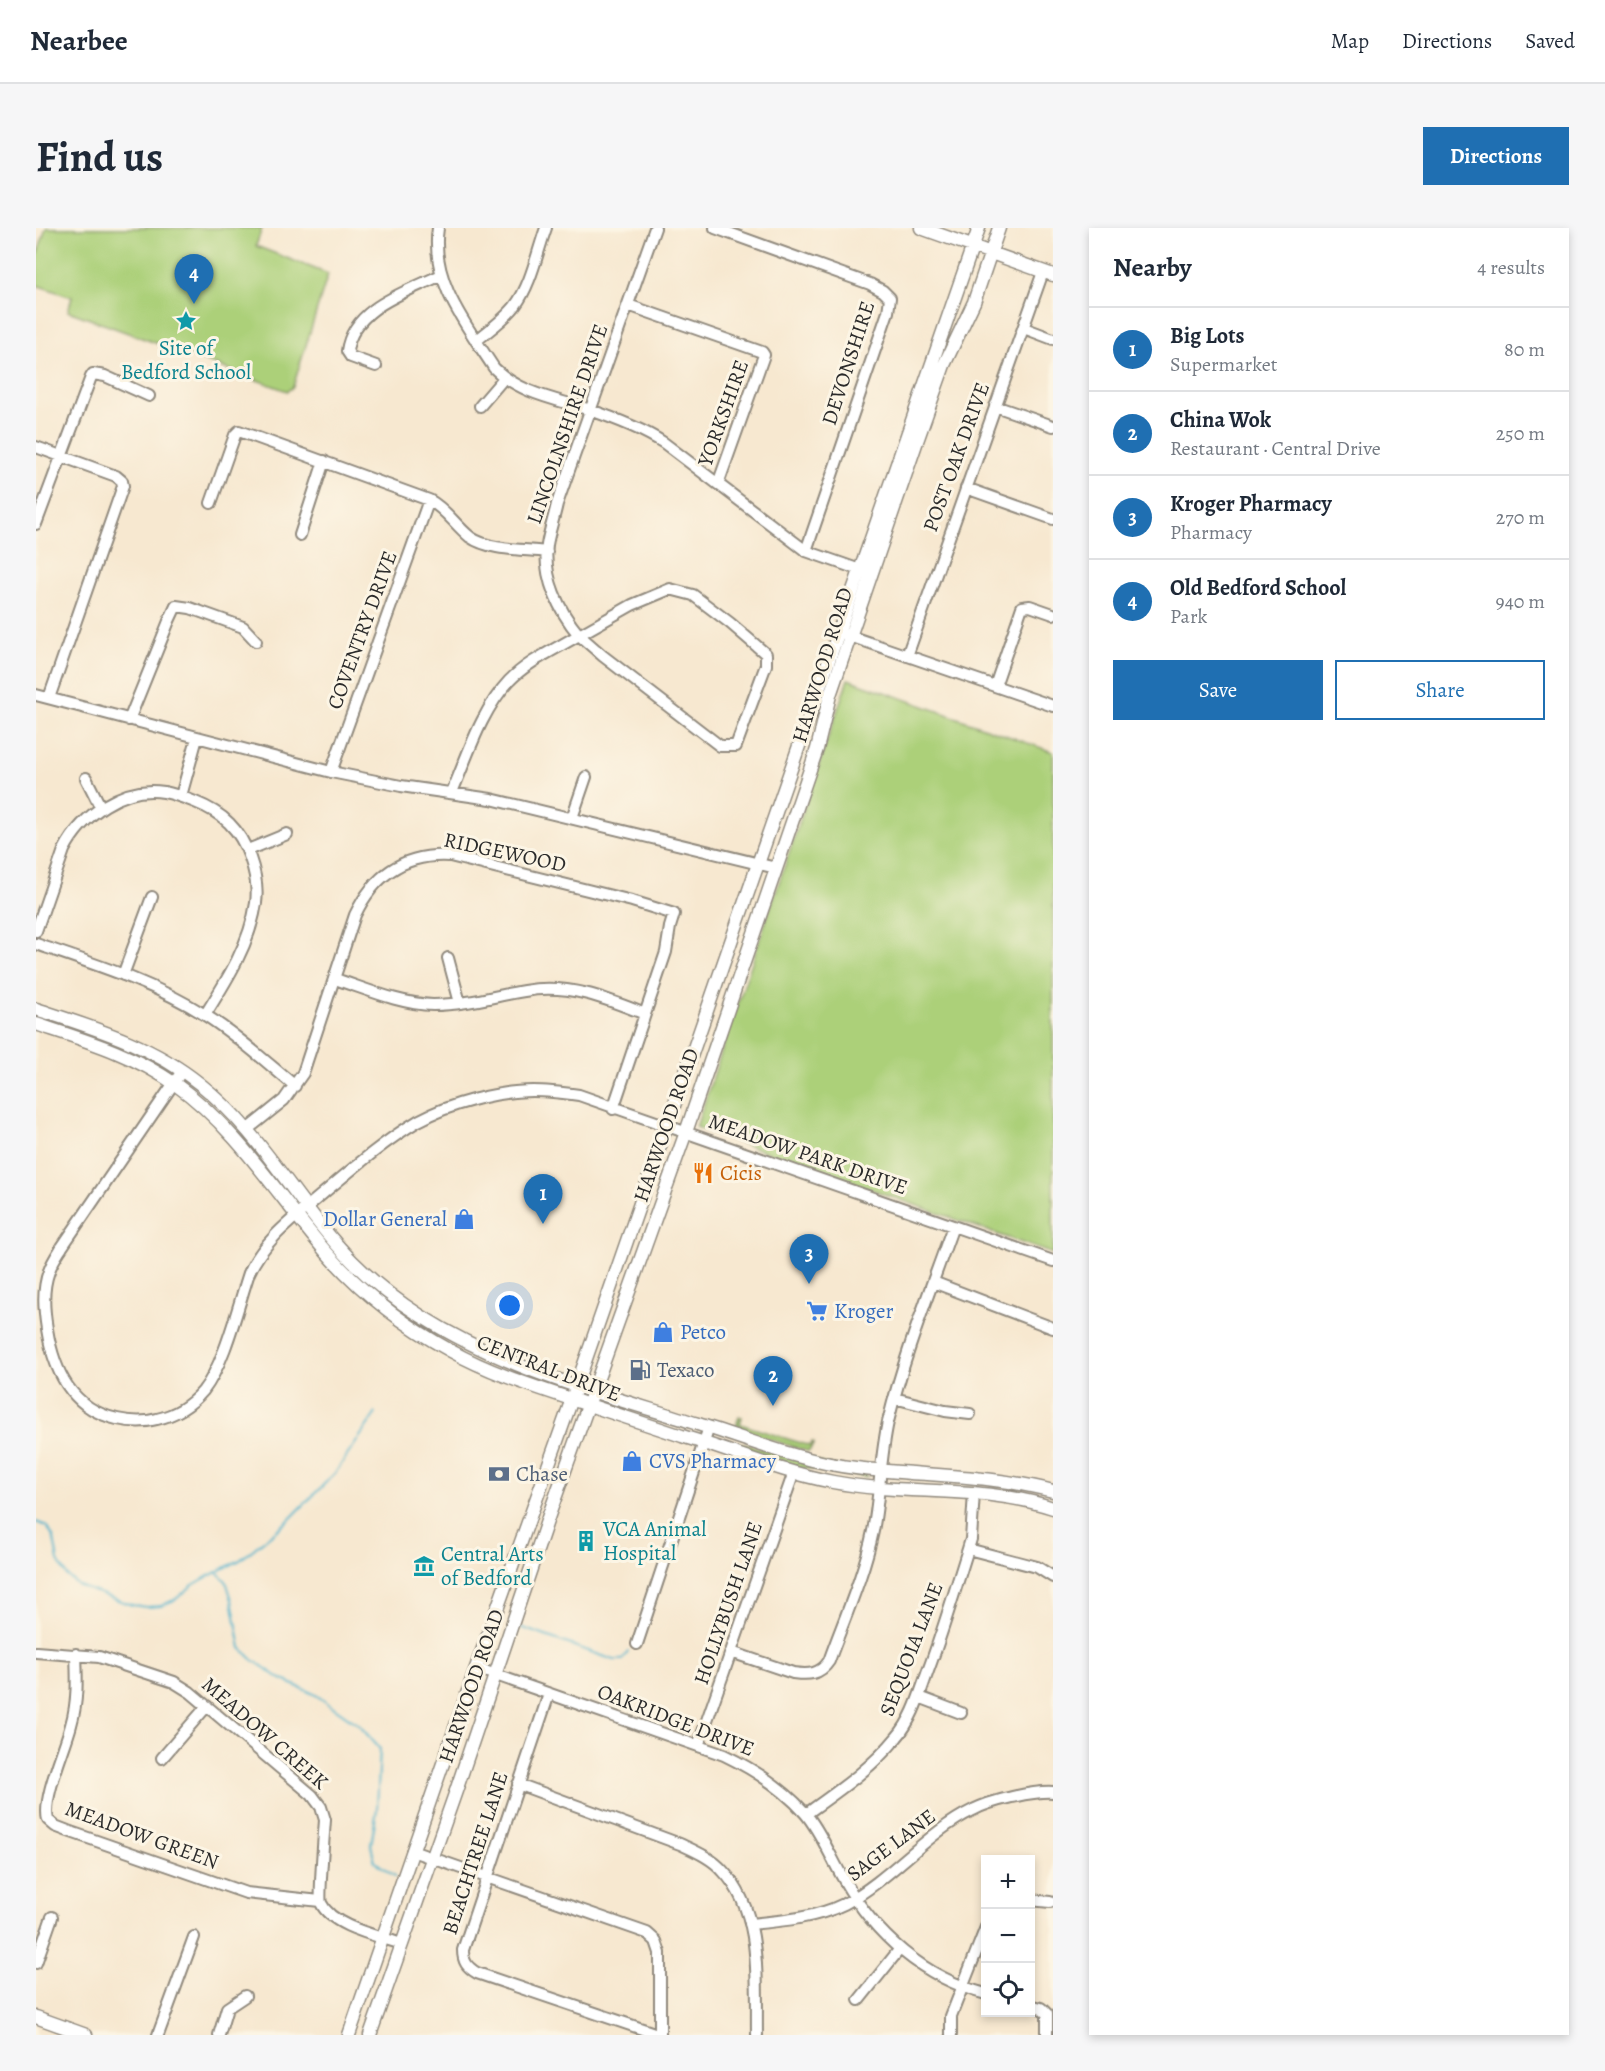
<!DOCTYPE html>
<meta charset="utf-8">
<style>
:root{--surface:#fff;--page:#f6f6f7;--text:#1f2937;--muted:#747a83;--line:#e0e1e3;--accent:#1f6fb2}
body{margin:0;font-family:Alegreya,serif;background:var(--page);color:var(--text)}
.controls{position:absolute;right:18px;bottom:18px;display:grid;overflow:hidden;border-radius:0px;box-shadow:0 3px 9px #0003}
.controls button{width:54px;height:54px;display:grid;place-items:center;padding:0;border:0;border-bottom:2px solid var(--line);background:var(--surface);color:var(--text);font:30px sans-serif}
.you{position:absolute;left:474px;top:1078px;width:21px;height:21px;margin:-15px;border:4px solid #fff;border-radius:50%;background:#1a73e8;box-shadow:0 0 0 9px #1a73e833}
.badge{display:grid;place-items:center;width:39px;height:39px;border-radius:50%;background:var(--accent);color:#fff;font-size:20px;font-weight:700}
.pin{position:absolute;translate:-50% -50px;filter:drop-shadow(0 2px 3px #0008)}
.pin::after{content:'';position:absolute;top:32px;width:21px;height:18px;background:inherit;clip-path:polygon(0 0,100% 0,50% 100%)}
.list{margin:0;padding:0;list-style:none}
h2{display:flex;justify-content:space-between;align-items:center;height:78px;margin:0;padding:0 24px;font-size:26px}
h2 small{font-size:20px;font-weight:400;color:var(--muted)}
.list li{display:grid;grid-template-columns:39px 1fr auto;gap:18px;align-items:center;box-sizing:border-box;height:84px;padding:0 24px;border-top:2px solid var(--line)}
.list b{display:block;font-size:22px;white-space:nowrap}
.list p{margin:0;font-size:20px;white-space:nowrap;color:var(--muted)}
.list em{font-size:20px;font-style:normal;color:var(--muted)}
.actions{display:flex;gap:12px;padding:18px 24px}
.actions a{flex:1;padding:14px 0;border:2px solid var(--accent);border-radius:0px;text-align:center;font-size:21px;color:var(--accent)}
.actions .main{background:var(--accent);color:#fff}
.icon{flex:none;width:33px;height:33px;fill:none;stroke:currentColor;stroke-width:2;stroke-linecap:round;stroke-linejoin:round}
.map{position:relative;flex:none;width:1017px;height:1807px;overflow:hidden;border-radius:0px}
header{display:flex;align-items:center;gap:36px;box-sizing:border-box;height:84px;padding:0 30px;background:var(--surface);border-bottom:2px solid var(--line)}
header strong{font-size:28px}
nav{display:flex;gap:33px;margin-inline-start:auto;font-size:21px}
.intro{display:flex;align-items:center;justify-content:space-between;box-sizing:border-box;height:144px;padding:0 36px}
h1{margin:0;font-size:42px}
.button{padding:15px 27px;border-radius:0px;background:var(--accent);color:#fff;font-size:21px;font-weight:700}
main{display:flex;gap:36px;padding:0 36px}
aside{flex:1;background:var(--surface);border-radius:0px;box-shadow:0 3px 9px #0003}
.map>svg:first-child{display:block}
</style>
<header>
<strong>Nearbee</strong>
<nav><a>Map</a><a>Directions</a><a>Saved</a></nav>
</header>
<div class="intro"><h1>Find us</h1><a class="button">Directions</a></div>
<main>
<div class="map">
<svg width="1017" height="1807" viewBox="0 0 1017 1807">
<rect width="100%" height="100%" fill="#fcf5e5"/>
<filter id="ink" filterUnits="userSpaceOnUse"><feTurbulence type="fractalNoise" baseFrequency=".0167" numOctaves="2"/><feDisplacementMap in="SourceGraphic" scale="12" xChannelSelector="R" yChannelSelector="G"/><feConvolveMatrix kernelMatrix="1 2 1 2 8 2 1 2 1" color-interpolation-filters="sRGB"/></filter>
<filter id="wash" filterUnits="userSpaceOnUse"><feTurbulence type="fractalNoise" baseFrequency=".008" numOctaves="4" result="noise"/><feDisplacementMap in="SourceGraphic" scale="24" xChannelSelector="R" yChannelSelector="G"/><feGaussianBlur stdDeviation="1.35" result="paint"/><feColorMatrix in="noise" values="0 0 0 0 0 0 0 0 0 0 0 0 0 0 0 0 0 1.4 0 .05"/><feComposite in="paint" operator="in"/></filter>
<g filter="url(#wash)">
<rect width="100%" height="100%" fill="#f7e8d0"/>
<path fill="#acd079" stroke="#6c7e52" stroke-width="1.5" d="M10 0H226L220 18 292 46 257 159 251 163 32 83 36 69 0 57V31Z
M812 451 1017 524V1026L660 899Z
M703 1189H706L704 1196 774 1218 776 1214 778 1215 773 1223H771L702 1201 700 1198Z
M699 1214 830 1246 832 1248 830 1249 763 1239 701 1216Z"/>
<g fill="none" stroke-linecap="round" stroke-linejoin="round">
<path stroke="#4db2cc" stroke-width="2" d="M0 1294 11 1298 18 1311 22 1333 31 1348 43 1358 96 1377 110 1379 125 1378 140 1371 157 1357 171 1349 204 1332 252 1293 300 1244 340 1185
M181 1344 190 1353 196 1372 205 1420 217 1432 245 1451 280 1467 323 1497 344 1521 341 1581 335 1617 339 1634 359 1648
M481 1398 578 1432H586L592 1424"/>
</g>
</g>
<g filter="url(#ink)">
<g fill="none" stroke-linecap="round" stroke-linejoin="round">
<defs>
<path id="minor" d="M402 0C394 53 431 98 458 140 483 165 519 171 551 181 578 190 605 200 628 215L770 323 830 344
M679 0 834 56 847 63 854 70 852 84 770 323
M592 77 726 124 728 127 682 256
M988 100 1017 111
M440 113C453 102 469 91 479 78 495 57 501 25 510 0
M340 138 315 129 311 123C317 79 371 64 405 47
M444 178 468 150
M959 178 1017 198
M0 219 80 248 86 253 87 258 13 470
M930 260 1017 291
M175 275 199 207 203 203 393 272C410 281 419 297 434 309 454 323 488 321 511 324
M0 296 55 149 57 146 69 148 113 168
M264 307 288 233
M634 361 657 367 694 395 730 426V437L700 518H684L567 428 543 407 596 377Z
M808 406 1017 478
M871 428 1007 44
M959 458 986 379 994 378 1017 386
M0 467 295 544 365 558 455 571 740 640
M93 492 133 393 140 378 154 380 207 399 220 413
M295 544 393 272
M50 550 65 580
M416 564C432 527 445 483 473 453 492 433 520 421 543 407 523 383 507 350 511 317 513 304 518 290 521 276L619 0
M145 568 161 510
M536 590 550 549
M212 622 251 606
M0 703 28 622C46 587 87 557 128 564 139 566 149 570 159 574 187 585 204 601 214 630 219 644 222 660 220 675 214 716 191 752 169 787
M0 716C58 736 117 754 169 787 201 807 230 834 259 858
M412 730 424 775
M87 747 116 669
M299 751C330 761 364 776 397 777 428 777 458 768 488 763 532 755 569 770 609 786
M146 843 26 1019C21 1027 16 1034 13 1043 6 1062 8 1082 11 1101 18 1144 36 1181 81 1191 95 1194 107 1195 121 1191 139 1187 155 1177 167 1163 188 1137 202 1078 213 1045 228 1012 257 991 284 968 315 942 347 914 382 893 413 876 462 863 497 863 512 863 528 865 543 867L1017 1033
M212 901 248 872 267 845 319 687C338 647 369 625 414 628L596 673 638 686 634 699 630 724 577 881
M897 1054 1017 1100
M858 1170 909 1183 934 1186
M932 1321 1001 1339 1017 1349
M601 1416 673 1199
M0 1424 63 1429 138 1454 154 1464 276 1567 285 1579 289 1592C288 1605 283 1669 285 1675 296 1699 343 1708 366 1716
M695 1424 757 1445C772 1447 784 1447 793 1433 808 1391 828 1347 837 1303 844 1267 844 1230 852 1194 868 1127 894 1063 917 998
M40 1426C41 1450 42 1473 35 1497 29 1521 6 1570 12 1592L19 1598 32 1603 210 1665 284 1673
M440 1440 688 1527C719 1542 746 1559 769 1585 784 1602 796 1632 808 1652 839 1707 888 1750 950 1766
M513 1466 427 1722C427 1734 431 1739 441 1745L624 1807
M883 1469 925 1485
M662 1518 758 1244
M126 1530 171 1478
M482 1556 644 1616C659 1623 676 1630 687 1643 727 1685 720 1753 721 1807
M770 1586C802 1563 836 1540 861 1509 877 1491 884 1465 892 1443 907 1403 919 1362 932 1321L935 1311 938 1265
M376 1623 611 1705 620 1713 624 1725V1807
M994 1672 1014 1674
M714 1696C746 1693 780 1690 808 1676 855 1651 891 1604 937 1582 950 1575 963 1572 976 1569 990 1566 1003 1563 1017 1564
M0 1735 16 1689
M823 1772 863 1722
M994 1777 1005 1780 1011 1786V1807
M122 1807 158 1709
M183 1807 191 1780 209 1768
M915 1807V1788L950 1699"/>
<path id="major" d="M885 0 1017 47
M0 781C58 800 116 817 164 856 226 905 261 977 316 1033 336 1053 361 1073 385 1088 470 1142 567 1166 662 1196 714 1212 766 1234 820 1240 886 1248 952 1246 1017 1263
M0 796C48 812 97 826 139 856 200 899 243 969 291 1025 326 1065 369 1098 415 1123 451 1143 490 1156 529 1169 568 1182 606 1195 646 1208 696 1223 745 1244 797 1254 870 1268 945 1256 1017 1280
M0 1789 50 1807
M313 1807 440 1440 536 1171 943 0
M334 1807 420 1563 513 1287 650 904 753 603 781 521 794 467 881 213 908 137 938 74 963 0"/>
</defs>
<use href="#minor" stroke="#918a7e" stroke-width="14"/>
<use href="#major" stroke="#918a7e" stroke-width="15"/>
<use href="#minor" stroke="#fff" stroke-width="10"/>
<use href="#major" stroke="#fff" stroke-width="12"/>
</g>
</g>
<defs>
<symbol id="sight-bare" viewBox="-9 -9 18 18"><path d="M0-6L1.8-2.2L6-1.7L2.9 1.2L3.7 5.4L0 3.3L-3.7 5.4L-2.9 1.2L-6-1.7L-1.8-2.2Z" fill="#0f9aa8" stroke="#fcf5e5" stroke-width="2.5" paint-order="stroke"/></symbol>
<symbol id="restaurant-bare" viewBox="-9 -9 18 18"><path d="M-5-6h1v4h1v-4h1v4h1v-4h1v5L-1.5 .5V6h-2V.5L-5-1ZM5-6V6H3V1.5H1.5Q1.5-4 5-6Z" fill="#e8710a" stroke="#fcf5e5" stroke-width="2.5" paint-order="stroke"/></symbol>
<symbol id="shop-bare" viewBox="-9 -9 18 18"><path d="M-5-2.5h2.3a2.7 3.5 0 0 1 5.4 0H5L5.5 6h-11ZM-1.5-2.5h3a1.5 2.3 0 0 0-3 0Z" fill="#3f7fe0" stroke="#fcf5e5" stroke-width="2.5" paint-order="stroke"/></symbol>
<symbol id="supermarket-bare" viewBox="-9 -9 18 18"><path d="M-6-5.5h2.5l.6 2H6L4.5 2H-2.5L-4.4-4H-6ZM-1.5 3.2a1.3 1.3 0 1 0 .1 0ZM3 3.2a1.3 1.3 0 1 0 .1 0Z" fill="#3f7fe0" stroke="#fcf5e5" stroke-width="2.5" paint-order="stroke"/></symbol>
<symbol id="fuel-bare" viewBox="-9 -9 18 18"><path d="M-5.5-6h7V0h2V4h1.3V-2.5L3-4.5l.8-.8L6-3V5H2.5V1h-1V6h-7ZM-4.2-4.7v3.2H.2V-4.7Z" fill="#5c6f8a" stroke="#fcf5e5" stroke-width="2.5" paint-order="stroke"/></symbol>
<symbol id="bank-bare" viewBox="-9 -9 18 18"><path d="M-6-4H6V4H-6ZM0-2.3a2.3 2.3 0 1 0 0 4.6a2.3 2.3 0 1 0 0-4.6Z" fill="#5c6f8a" stroke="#fcf5e5" stroke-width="2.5" paint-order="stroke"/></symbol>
<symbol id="building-bare" viewBox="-9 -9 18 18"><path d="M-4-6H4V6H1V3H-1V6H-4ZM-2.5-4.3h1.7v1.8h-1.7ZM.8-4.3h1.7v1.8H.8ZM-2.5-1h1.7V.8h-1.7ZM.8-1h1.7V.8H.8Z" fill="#0f9aa8" stroke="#fcf5e5" stroke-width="2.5" paint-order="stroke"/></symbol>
<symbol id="museum-bare" viewBox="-9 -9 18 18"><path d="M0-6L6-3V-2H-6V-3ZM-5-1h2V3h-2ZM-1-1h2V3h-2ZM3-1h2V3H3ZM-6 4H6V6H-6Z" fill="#0f9aa8" stroke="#fcf5e5" stroke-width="2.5" paint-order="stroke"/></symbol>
</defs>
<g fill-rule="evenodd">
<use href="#sight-bare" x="135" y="78" width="30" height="30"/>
<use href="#restaurant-bare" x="652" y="930" width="30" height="30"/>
<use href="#shop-bare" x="413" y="976" width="30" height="30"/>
<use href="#supermarket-bare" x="766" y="1068" width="30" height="30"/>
<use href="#shop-bare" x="612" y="1089" width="30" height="30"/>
<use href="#fuel-bare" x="589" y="1127" width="30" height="30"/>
<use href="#shop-bare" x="581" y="1218" width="30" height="30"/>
<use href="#bank-bare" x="448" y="1231" width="30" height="30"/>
<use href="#building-bare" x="535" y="1298" width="30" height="30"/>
<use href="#museum-bare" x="373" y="1323" width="30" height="30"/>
</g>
<g text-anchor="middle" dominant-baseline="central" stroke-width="6" stroke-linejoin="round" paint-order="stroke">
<g font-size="21" fill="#0d838f" stroke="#fcf5e5" text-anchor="start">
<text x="150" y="120" text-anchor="middle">Site of<tspan x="150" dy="24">Bedford School</tspan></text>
<text x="567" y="1301">VCA Animal<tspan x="567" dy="24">Hospital</tspan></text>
<text x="405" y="1326">Central Arts<tspan x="405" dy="24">of Bedford</tspan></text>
</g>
<g font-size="21" fill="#2b2b2b" stroke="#fcf5e5">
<text transform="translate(812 135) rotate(-72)">DEVONSHIRE</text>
<text transform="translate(687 185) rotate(-70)">YORKSHIRE</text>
<text transform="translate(531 196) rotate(-71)">LINCOLNSHIRE DRIVE</text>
<text transform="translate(920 229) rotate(-70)">POST OAK DRIVE</text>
<text transform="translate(326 402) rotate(-70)">COVENTRY DRIVE</text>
<text transform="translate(786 437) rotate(-73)">HARWOOD ROAD</text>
<text transform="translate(469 624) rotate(12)">RIDGEWOOD</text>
<text transform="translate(630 897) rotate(-71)">HARWOOD ROAD</text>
<text transform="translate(772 926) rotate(19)">MEADOW PARK DRIVE</text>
<text transform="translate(513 1140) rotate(21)">CENTRAL DRIVE</text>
<text transform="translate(692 1375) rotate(-71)">HOLLYBUSH LANE</text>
<text transform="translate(875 1421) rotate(-69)">SEQUOIA LANE</text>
<text transform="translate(435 1458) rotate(-71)">HARWOOD ROAD</text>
<text transform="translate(640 1492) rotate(21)">OAKRIDGE DRIVE</text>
<text transform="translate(229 1505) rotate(41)">MEADOW CREEK</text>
<text transform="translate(106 1607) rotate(20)">MEADOW GREEN</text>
<text transform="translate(855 1617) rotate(-37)">SAGE LANE</text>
<text transform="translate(439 1625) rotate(-72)">BEACHTREE LANE</text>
</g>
<g font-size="21" fill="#c56008" stroke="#fcf5e5" text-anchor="start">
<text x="684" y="945">Cicis</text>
</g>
<g font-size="21" fill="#366cbe" stroke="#fcf5e5" text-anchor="start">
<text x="411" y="991" text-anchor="end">Dollar General</text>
<text x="798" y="1083">Kroger</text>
<text x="644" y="1104">Petco</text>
<text x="613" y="1233">CVS Pharmacy</text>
</g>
<g font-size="21" fill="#4e5e75" stroke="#fcf5e5" text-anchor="start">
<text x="621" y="1142">Texaco</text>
<text x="480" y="1246">Chase</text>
</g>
</g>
</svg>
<div class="controls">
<button>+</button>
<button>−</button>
<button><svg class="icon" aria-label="locate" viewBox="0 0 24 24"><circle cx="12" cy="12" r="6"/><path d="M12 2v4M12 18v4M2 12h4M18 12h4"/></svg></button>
</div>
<div class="you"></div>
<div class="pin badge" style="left:507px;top:996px">1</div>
<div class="pin badge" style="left:737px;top:1178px">2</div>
<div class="pin badge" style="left:773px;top:1056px">3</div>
<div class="pin badge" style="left:158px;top:76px">4</div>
</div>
<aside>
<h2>Nearby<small>4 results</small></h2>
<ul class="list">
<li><span class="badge">1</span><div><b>Big Lots</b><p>Supermarket</p></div><em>80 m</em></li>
<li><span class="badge">2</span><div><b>China Wok</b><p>Restaurant · Central Drive</p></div><em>250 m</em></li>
<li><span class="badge">3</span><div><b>Kroger Pharmacy</b><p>Pharmacy</p></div><em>270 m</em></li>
<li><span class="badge">4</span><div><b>Old Bedford School</b><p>Park</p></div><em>940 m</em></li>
</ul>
<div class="actions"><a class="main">Save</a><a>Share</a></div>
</aside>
</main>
